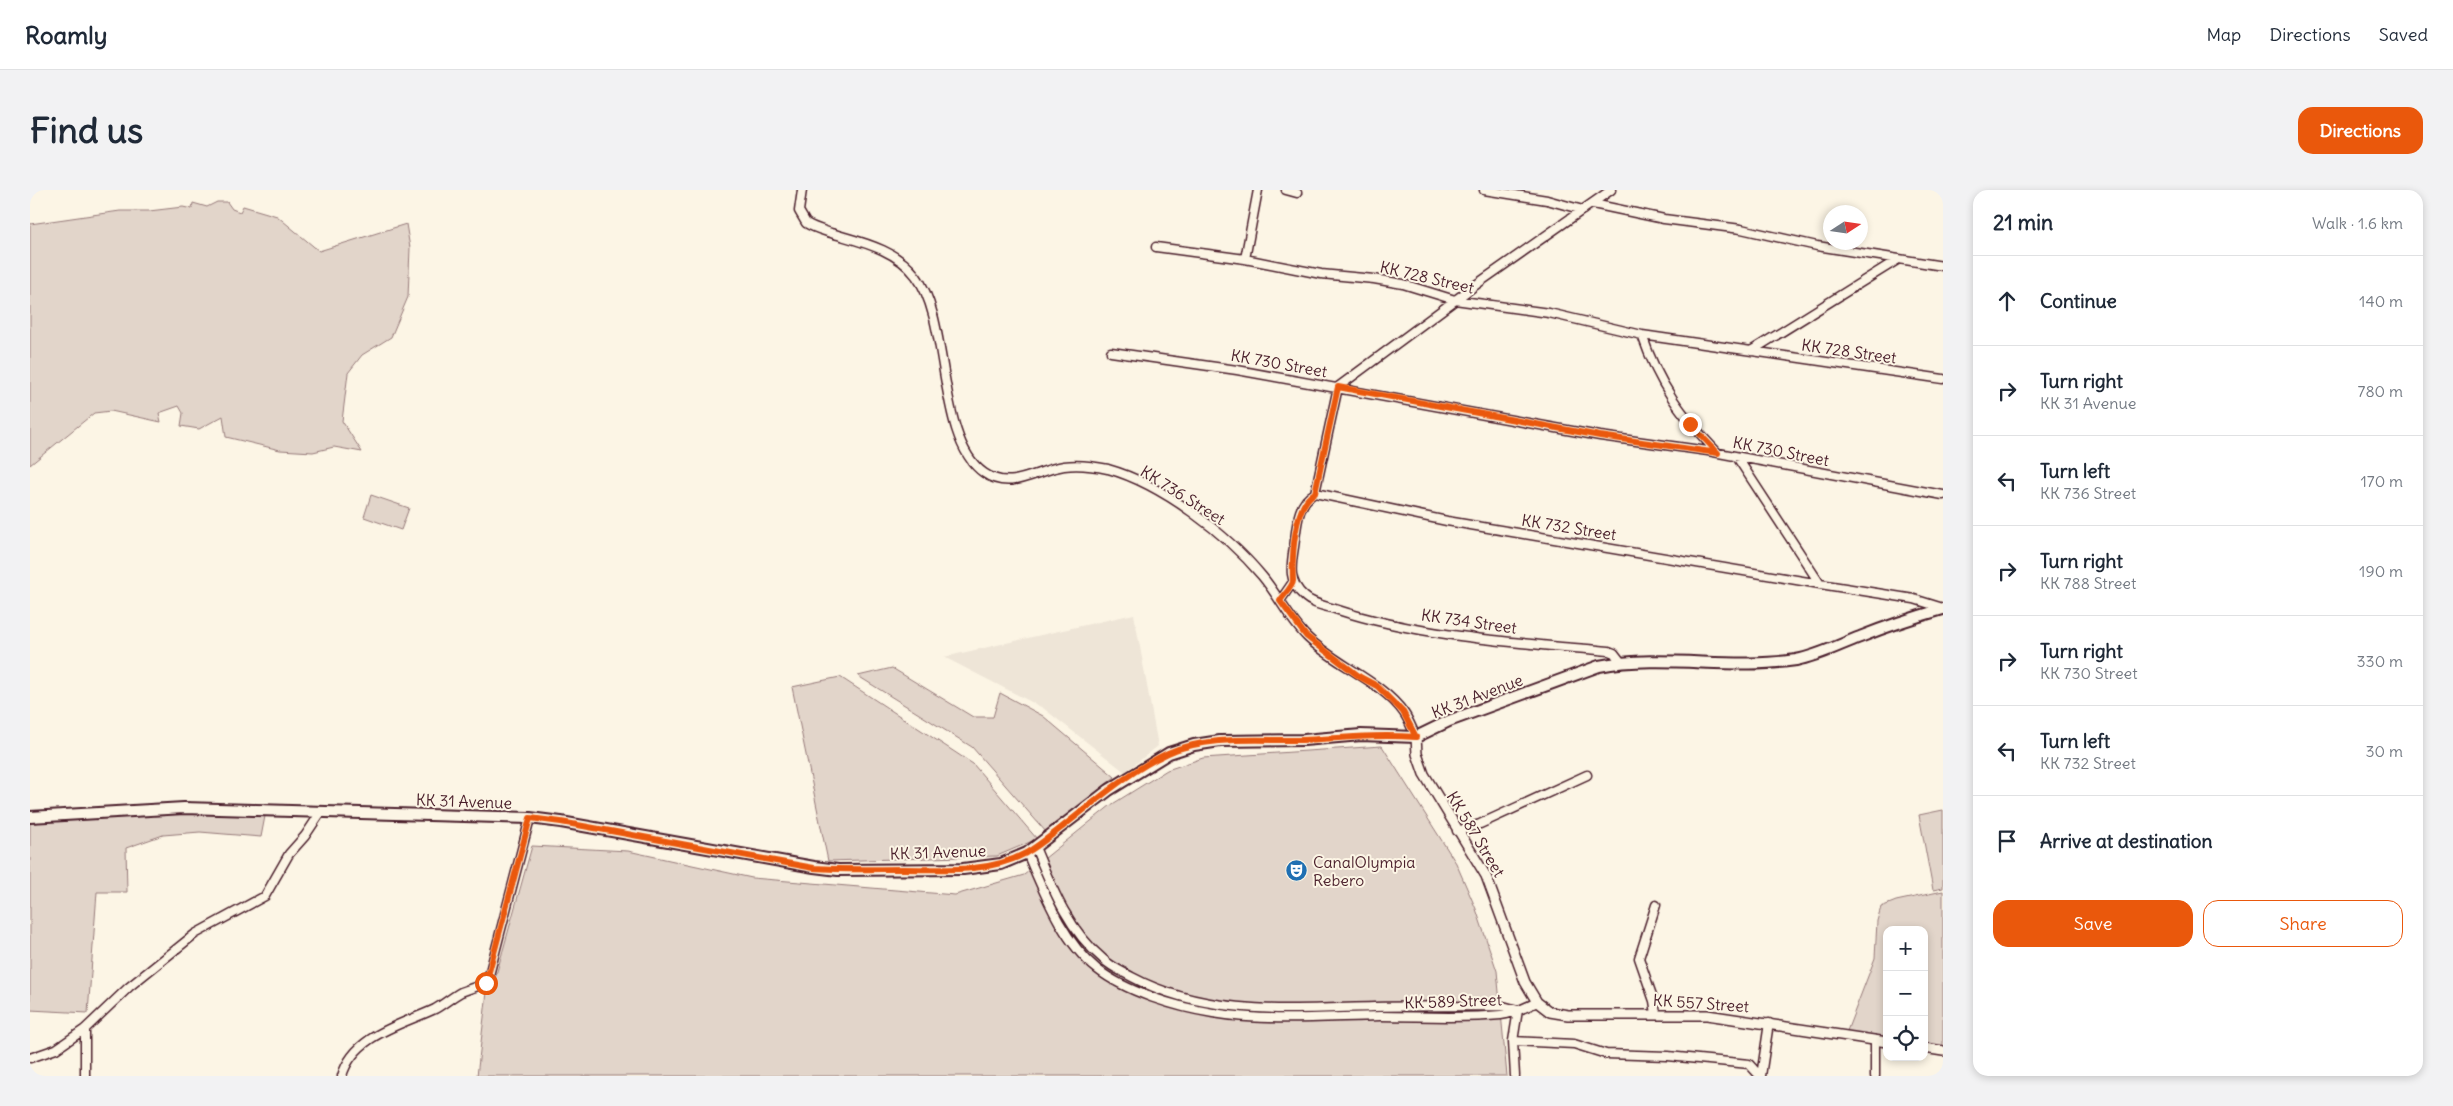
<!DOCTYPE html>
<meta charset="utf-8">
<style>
:root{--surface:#fff;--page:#f2f2f3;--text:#1f2937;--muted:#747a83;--line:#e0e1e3;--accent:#ea580c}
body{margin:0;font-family:Delius,sans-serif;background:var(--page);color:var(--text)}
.controls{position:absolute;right:15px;bottom:15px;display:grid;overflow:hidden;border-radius:10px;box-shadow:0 2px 8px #0003}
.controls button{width:45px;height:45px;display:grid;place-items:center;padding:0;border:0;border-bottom:1px solid var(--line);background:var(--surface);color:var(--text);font:25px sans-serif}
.compass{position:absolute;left:1793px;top:15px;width:45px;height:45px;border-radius:50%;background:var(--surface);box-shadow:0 2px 8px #0003;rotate:78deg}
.stop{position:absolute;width:15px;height:15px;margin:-11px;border:4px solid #ea580c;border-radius:50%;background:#fff}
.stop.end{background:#ea580c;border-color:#fff;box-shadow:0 1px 5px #0008}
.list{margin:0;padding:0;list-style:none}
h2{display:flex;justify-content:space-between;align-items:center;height:65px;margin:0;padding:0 20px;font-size:21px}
h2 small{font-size:16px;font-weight:400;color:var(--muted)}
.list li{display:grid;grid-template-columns:32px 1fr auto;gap:15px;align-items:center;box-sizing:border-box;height:90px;padding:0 20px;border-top:1px solid var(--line)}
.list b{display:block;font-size:19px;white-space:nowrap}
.list p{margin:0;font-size:16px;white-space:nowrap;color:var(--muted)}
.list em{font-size:16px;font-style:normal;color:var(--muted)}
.actions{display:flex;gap:10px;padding:15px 20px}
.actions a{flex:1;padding:11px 0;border:1px solid var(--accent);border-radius:15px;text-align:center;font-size:18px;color:var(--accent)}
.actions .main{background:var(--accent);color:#fff}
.icon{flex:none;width:28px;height:28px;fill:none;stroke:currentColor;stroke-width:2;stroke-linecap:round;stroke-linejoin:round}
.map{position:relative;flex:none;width:1913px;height:886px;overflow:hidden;border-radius:15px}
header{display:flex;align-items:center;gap:30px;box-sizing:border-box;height:70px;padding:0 25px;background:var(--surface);border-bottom:1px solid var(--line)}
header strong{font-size:24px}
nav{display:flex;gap:28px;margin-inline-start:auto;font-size:18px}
.intro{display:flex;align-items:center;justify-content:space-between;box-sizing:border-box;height:120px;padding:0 30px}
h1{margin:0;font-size:35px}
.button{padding:12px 22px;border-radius:15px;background:var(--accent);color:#fff;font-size:18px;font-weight:700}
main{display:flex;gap:30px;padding:0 30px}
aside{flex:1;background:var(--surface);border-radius:15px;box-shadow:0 2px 8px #0003}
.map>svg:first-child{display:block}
</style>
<header>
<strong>Roamly</strong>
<nav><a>Map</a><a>Directions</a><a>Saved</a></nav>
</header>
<div class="intro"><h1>Find us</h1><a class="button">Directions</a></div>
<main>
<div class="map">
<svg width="1913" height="886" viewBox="0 0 1913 886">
<rect width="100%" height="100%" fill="#fcf5e5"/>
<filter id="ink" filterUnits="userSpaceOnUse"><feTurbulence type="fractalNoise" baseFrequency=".02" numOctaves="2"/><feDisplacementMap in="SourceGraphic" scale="10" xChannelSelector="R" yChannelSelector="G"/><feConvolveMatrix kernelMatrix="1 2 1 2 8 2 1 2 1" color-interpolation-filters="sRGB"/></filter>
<g filter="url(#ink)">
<path fill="#eee5d7" d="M1104 424 1128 556 1095 582 1013 518 914 467Z"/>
<path fill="#e2d5ca" stroke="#967a7a" d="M187 12H197L202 19 210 22 213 16 247 26 289 61 376 34 380 58 378 107 361 147 332 165 318 183 312 231 332 262 304 257 283 262 250 260 196 247 193 226 169 239 151 236 153 223 149 216 129 223 131 232 81 221 64 223 0 275V34L90 21H119L153 17 162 19 163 13 177 17Z
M341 305 379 318 371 340 334 327Z
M862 478 943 527H963L970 503 1013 526 1085 587 1016 642 942 557 828 486Z
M810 487 943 574 1007 649 967 666 798 671 762 497Z
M1352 556 1426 673 1446 719 1467 781 1477 886H447L457 802 463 796 502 656 598 661 722 688 925 705 994 685 1081 615 1137 580 1173 568Z
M1913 620V698L1903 700 1889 625Z
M134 621H236L231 647 170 642 133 645 96 658 97 702H67L58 823 0 820V630Z
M1913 701V858L1894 855V740H1857V848L1817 841 1845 768 1847 731 1851 717 1866 711Z"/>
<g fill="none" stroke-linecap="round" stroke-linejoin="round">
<defs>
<path id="minor" d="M772 0 769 21 776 33C784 38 792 40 801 43 831 52 866 59 886 86 921 131 906 250 954 283 981 302 1006 280 1034 276 1048 274 1064 276 1078 279 1132 294 1197 344 1232 386 1248 405 1259 429 1277 447 1304 474 1353 492 1374 523 1379 530 1382 539 1386 547
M1256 0 1267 3
M1454 0 1517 10 1553 20
M1581 0 1447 94 1308 197 1285 303C1266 313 1267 339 1264 357 1261 376 1258 392 1274 406 1282 414 1295 416 1305 419 1390 447 1491 453 1579 461L1584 463 1591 472
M1563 14 1634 29 1711 39 1787 56 1913 76
M1126 57 1215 69 1291 84 1344 89 1373 94 1425 110 1519 123 1612 145 1913 189
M1215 69 1228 0
M1612 145C1629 195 1651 225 1688 263
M1721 161 1867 70
M1081 162 1207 180 1570 246 1678 261 1913 305
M1707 267 1790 394 1884 409 1913 418
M1285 303 1417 331 1790 394
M1250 411 1263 392
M1427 641 1450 634 1557 585
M1005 657C1022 698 1038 740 1073 769 1081 777 1093 782 1102 787 1177 827 1262 819 1344 817 1387 816 1430 816 1473 816L1488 820
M997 663C1014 702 1032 751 1067 779 1096 802 1146 817 1183 823 1237 832 1295 827 1350 826 1390 826 1431 829 1471 825 1483 824 1496 817 1507 812
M1626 824 1624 811 1609 768 1626 715
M1483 851 1544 854 1576 864 1638 866 1719 874 1730 886
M0 868 26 859 55 839 99 797 165 744 235 706 259 664 275 646 291 622
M55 886V839
M312 886C324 845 371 835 405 819 414 814 422 807 431 802 439 799 448 796 457 793L500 628
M1485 886 1483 851 1488 820
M1731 886 1739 833
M1845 886V850"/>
<path id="tertiary" d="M1386 547 1387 564 1394 584 1456 686 1495 792 1507 812 1520 822 1538 825H1677L1857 852
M1894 858 1913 861"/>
<path id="secondary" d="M0 627 154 618 500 628 531 632 784 677 808 680 933 679 971 674 997 663 1079 600 1139 563 1164 555 1190 551 1274 550 1331 545 1386 547 1419 531 1569 476C1635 464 1701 480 1766 470 1788 466 1809 455 1830 447 1857 436 1885 427 1913 419"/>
</defs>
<use href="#minor" stroke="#4a1f2b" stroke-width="11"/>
<use href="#tertiary" stroke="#4a1f2b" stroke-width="12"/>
<use href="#secondary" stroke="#4a1f2b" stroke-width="14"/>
<use href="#minor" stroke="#fcf5e5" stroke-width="8"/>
<use href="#tertiary" stroke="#fcf5e5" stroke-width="9"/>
<use href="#secondary" stroke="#fcf5e5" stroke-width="10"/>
</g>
</g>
<g fill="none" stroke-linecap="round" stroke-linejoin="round" filter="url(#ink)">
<path stroke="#ea580c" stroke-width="6" d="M456 793 500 628 531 632 784 678C814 680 844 679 874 679 915 679 959 683 996 663 1010 655 1023 644 1036 634 1068 609 1101 580 1138 563 1179 545 1229 551 1272 550 1311 548 1347 544 1386 547L1373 522 1347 496 1330 487 1276 446 1250 411C1253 406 1263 396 1263 391 1262 369 1263 315 1285 303L1308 197 1570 246 1688 263 1660 234"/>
</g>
<defs>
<symbol id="theatre-disc" viewBox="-11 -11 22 22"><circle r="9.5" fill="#1f6fb2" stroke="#fcf5e5"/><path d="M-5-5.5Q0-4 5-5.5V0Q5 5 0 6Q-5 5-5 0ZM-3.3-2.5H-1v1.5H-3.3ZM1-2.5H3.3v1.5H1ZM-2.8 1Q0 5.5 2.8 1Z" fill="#fff"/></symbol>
</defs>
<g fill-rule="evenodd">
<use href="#theatre-disc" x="1254" y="668" width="25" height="25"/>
</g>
<g text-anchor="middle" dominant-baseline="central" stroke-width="4" stroke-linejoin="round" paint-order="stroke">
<g font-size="16" fill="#4a1f2b" stroke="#fcf5e5">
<text transform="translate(1397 87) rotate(13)">KK 728 Street</text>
<text transform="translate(1819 161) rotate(8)">KK 728 Street</text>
<text transform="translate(1249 173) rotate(10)">KK 730 Street</text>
<text transform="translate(1751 261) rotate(11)">KK 730 Street</text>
<text transform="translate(1153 305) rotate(32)">KK 736 Street</text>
<text transform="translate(1539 337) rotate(9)">KK 732 Street</text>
<text transform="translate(1439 431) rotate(8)">KK 734 Street</text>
<text transform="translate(1447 506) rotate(-21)">KK 31 Avenue</text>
<text transform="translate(434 611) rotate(2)">KK 31 Avenue</text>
<text transform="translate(1446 644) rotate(59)">KK 587 Street</text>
<text transform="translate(908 662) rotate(-2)">KK 31 Avenue</text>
<text transform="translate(1423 811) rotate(-2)">KK 589 Street</text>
<text transform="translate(1671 813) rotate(4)">KK 557 Street</text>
</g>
<g font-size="16" fill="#4a1f2b" stroke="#fcf5e5" text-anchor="start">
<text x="1283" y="672">CanalOlympia<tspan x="1283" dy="18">Rebero</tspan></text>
</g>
</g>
</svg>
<div class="controls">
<button>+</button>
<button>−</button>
<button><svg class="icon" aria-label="locate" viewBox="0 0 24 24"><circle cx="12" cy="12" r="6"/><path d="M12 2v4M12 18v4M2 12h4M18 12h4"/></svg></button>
</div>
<svg class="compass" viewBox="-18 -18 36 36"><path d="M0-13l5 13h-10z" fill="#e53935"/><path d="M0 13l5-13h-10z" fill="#747a83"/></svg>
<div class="stop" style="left:456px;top:793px"></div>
<div class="stop end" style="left:1660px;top:234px"></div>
</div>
<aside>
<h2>21 min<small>Walk · 1.6 km</small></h2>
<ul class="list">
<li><svg class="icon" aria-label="ahead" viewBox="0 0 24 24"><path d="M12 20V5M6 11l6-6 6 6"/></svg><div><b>Continue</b></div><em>140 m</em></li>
<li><svg class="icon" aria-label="right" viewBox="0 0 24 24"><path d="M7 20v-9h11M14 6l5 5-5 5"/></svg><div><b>Turn right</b><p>KK 31 Avenue</p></div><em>780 m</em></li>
<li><svg class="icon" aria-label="left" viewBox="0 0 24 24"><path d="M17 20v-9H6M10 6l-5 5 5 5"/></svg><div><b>Turn left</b><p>KK 736 Street</p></div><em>170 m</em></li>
<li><svg class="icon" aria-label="right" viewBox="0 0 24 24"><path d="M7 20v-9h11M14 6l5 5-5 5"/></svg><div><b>Turn right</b><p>KK 788 Street</p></div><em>190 m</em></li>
<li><svg class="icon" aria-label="right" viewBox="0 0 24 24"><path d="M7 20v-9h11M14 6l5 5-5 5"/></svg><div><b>Turn right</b><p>KK 730 Street</p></div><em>330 m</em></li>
<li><svg class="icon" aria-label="left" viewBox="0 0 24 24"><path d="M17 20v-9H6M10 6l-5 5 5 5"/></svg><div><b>Turn left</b><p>KK 732 Street</p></div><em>30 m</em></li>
<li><svg class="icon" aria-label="arrive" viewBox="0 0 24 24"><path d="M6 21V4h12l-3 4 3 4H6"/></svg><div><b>Arrive at destination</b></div></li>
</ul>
<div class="actions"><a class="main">Save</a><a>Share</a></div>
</aside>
</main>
